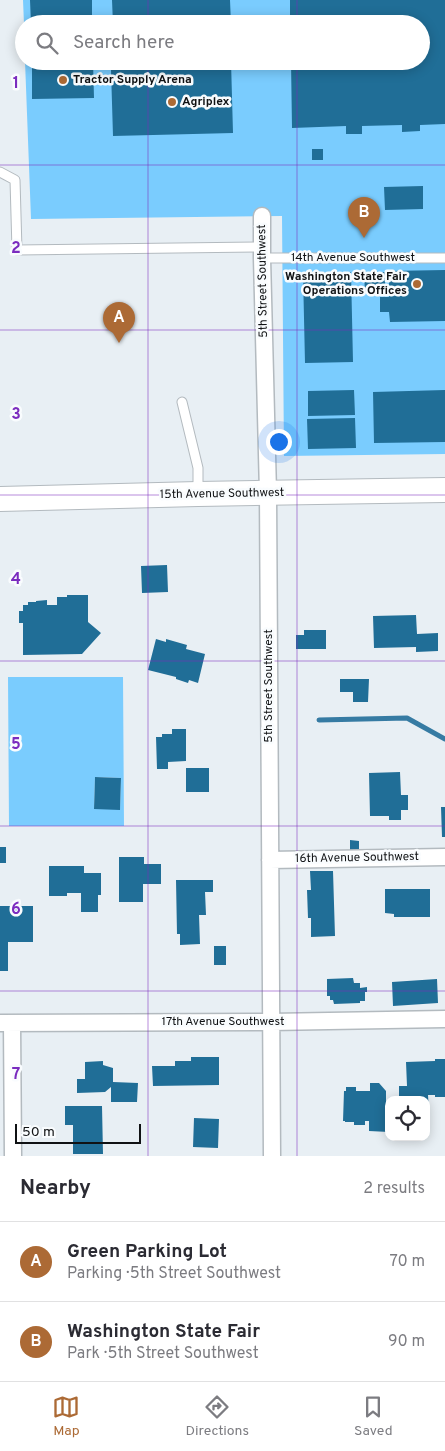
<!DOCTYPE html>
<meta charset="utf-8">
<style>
:root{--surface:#fff;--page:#f7f7f7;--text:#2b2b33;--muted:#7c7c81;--line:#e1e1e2;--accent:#ac6a35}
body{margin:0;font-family:Overpass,sans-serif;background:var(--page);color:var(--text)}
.controls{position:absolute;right:15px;bottom:15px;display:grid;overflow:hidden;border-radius:10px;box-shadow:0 2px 12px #0003}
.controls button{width:45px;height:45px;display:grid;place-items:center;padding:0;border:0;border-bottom:1px solid var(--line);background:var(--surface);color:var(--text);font:25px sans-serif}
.scale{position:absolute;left:15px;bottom:12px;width:126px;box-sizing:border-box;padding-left:5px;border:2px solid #101214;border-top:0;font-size:14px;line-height:18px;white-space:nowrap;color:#101214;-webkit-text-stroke:4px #f9fcfe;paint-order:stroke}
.you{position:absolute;left:278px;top:441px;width:18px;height:18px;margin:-12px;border:4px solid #fff;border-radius:50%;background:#1a73e8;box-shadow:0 0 0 8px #1a73e833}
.badge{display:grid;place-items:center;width:32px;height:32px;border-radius:50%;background:var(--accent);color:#fff;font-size:16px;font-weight:700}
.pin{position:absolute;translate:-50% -41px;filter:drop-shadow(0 1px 2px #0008)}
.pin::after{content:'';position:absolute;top:26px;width:18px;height:15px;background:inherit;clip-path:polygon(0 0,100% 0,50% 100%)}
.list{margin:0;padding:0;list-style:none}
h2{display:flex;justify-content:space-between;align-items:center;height:65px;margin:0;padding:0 20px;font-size:21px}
h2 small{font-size:16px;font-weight:400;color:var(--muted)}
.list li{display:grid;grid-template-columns:32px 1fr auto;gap:15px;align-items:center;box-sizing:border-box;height:80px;padding:0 20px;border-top:1px solid var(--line)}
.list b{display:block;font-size:19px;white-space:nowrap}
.list p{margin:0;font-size:16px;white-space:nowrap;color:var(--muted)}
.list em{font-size:16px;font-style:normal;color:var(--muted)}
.icon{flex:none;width:28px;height:28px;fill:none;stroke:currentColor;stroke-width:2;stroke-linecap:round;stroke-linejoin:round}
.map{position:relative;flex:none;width:445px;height:1156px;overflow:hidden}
.search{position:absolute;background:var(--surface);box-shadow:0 2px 12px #0003;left:15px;right:15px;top:15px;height:55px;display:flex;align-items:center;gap:12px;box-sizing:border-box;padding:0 18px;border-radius:28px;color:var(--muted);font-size:19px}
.sheet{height:225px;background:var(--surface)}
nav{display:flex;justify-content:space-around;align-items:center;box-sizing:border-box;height:70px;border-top:1px solid var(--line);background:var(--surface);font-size:14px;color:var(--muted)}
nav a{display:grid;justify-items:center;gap:2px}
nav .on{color:var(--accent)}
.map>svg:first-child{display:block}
</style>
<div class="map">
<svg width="445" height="1156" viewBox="0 0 445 1156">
<rect width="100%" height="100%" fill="#e8eff4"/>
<path fill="#7accfe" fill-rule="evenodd" d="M23 0H445V454L284 456 282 216 31 219 25 61H421V24H24Z
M8 677H123L124 826H9ZM95 777 121 778 120 809H94Z"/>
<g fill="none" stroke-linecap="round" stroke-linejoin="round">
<path stroke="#367ba3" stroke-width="5" d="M319 720 407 718 445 739"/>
</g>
<path fill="#206e97" d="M30 0H92V24H31Z
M112 0H230L231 24H113Z
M290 0H445V124L420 125V131L402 132V125L362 126V134H346V126L292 128 291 61H421V24H290Z
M32 61H93L94 98 32 99Z
M123 61H231L233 133 113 136 111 70H123Z
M312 149H323V160H312Z
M423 186V209L385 210 384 187Z
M445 270V321L390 322 389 312H380V297H389V271Z
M351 272 353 362 305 363 303 273Z
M364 272H385V293H365Z
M354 390 355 415 308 416V391Z
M445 390V442L374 443 373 392Z
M355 418 356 448 308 449 307 419Z
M167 565 168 592 142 593 141 566Z
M67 595H88V622L101 633 82 654 23 655V623H19V611H23V605H28V602H36V601L47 600V605H57V597H67Z
M416 615 417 634 438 633V651L416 652V647L374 648 373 616Z
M304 630H326V649H296V635H304Z
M156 639 166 642V639L187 645 186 649 205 654 198 683 189 680 188 683 176 679V677L148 670Z
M340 679H369L368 702H353V692H340Z
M172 729H186V761L168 762V769H157L156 737H162V734H172Z
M186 768H209V792H186Z
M400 772 401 795H408V810H401V820H389V816H370L369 773Z
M95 777 121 778 120 810 94 809Z
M441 807H445V837H442Z
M350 840 359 841V854H350Z
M0 847H6V863H0Z
M119 857H144V864H161V884H143V902H119Z
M49 866H84V873H101V895H98V912H81V893H67V896H49Z
M310 871H333L335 936 311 937V918H308L307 890H311Z
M176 880H213V892H205L206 915H199L200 944 180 945V934H177Z
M385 889H430V917H394V914L385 913Z
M0 906H33V942H8V971H0Z
M214 946H226V965H214Z
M353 978 354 983H360V988L367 987V992H365V1001H360V1003L334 1004 333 1000H330V996H327V979Z
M437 979 438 1003 393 1006 392 982Z
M191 1057H219V1085L153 1086 152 1066H175V1061H191Z
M435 1059H445V1097H435V1095H428L429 1113H426V1100H399V1086H407L406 1062 435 1061Z
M103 1061V1065L113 1068V1082L138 1083 137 1102H111V1087L105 1092 77 1093V1079H85V1062Z
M370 1083H379L386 1091V1105H389V1132L369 1131V1121H365V1125H354V1122H345V1121H343L344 1091H346V1087H356V1091H370Z
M65 1106H102L103 1154H73V1125H65Z
M194 1118 219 1119 218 1148 193 1147Z"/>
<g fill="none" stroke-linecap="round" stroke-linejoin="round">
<defs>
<path id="lane" d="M0 172 15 180 17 250 262 247
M262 258H445
M182 402 198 468V493"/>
<path id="street" d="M262 216V258L268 493 272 1156
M270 860 445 857
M0 1023 271 1022 445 1019
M12 1023 13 1156"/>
<path id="secondary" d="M0 499 198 494 445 490"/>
</defs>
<use href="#lane" stroke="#b3babf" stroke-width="11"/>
<use href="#street" stroke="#b3babf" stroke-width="19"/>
<use href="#secondary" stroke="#b3babf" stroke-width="26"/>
<use href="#lane" stroke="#fff" stroke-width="9"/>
<use href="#street" stroke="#fff" stroke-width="16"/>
<use href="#secondary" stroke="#fff" stroke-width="24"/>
</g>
<path fill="none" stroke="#7b2cbf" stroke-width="1" stroke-opacity="0.55" d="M148 0V24M297 0V24M148 61V1156M297 61V1156M0 165H445M0 330H445M0 495H445M0 661H445M0 826H445M0 991H445"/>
<g fill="#ac6a35" stroke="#f9fcfe" stroke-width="2">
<circle cx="63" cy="80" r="5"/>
<circle cx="172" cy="102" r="5"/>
<circle cx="417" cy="284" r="5"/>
</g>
<g text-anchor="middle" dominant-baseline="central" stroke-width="5" stroke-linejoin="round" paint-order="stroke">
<g font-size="12" font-weight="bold" fill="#101214" stroke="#f9fcfe" text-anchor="start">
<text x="73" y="80">Tractor Supply Arena</text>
<text x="182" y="102">Agriplex</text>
<text x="407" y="277" text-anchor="end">Washington State Fair<tspan x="407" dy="14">Operations Offices</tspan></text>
</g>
<g font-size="12" fill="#101214" stroke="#f9fcfe">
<text x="353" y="258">14th Avenue Southwest</text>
<text transform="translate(263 281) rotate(-91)">5th Street Southwest</text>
<text transform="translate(222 494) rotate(-1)">15th Avenue Southwest</text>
<text transform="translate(269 686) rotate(-90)">5th Street Southwest</text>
<text transform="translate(357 858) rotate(-1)">16th Avenue Southwest</text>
<text x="223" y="1022">17th Avenue Southwest</text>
</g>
</g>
<g font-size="16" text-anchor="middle" font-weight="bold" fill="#7b2cbf" stroke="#f9fcfe" stroke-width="5" stroke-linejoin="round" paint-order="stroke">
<text x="16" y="88">1</text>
<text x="16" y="253">2</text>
<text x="16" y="419">3</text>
<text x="16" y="584">4</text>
<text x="16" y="749">5</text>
<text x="16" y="914">6</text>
<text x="16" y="1079">7</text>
</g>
</svg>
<div class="controls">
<button><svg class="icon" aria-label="locate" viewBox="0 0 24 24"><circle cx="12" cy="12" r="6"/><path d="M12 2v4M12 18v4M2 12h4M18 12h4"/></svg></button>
</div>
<div class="scale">50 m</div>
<div class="you"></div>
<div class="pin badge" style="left:119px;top:343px">A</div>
<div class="pin badge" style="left:364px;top:238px">B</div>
<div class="search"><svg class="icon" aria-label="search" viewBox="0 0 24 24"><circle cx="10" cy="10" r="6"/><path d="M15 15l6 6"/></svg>Search here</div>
</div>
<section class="sheet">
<h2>Nearby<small>2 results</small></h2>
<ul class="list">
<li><span class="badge">A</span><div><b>Green Parking Lot</b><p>Parking · 5th Street Southwest</p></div><em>70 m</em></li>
<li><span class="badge">B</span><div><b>Washington State Fair</b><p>Park · 5th Street Southwest</p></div><em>90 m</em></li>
</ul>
</section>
<nav>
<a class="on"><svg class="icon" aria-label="map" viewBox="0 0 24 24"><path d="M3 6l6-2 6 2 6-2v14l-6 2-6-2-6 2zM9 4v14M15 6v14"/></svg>Map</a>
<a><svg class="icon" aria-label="directions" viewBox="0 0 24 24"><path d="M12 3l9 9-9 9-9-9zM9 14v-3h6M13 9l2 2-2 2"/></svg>Directions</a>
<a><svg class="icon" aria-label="saved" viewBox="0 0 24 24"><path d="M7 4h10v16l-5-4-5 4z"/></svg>Saved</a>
</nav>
